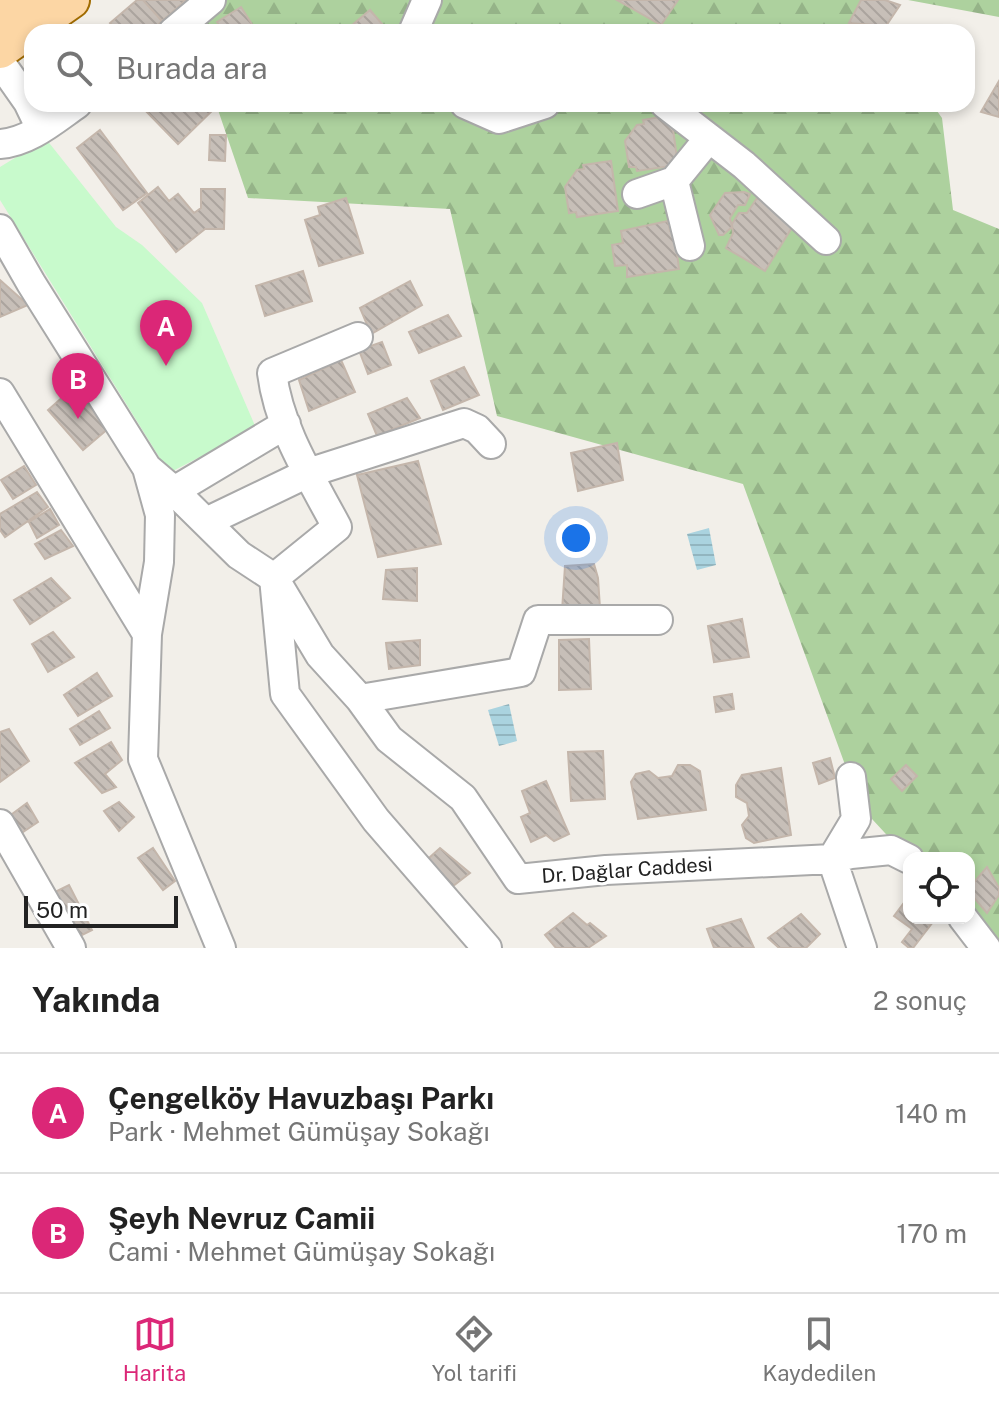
<!DOCTYPE html>
<html lang="tr">
<meta charset="utf-8">
<style>
:root{--surface:#fff;--page:#f2f2f2;--text:#222;--muted:#767676;--line:#e0e0e0;--accent:#db2777}
body{margin:0;font-family:"Public Sans",sans-serif;background:var(--page);color:var(--text)}
.controls{position:absolute;right:24px;bottom:24px;display:grid;overflow:hidden;border-radius:16px;box-shadow:0 4px 12px #0003}
.controls button{width:72px;height:72px;display:grid;place-items:center;padding:0;border:0;border-bottom:2px solid var(--line);background:var(--surface);color:var(--text);font:40px sans-serif}
.scale{position:absolute;left:24px;bottom:20px;width:154px;box-sizing:border-box;padding-left:8px;border:4px solid #222;border-top:0;font-size:22px;line-height:28px;white-space:nowrap;color:#222;-webkit-text-stroke:6px #fff;paint-order:stroke}
.you{position:absolute;left:576px;top:538px;width:28px;height:28px;margin:-20px;border:6px solid #fff;border-radius:50%;background:#1a73e8;box-shadow:0 0 0 12px #1a73e833}
.badge{display:grid;place-items:center;width:52px;height:52px;border-radius:50%;background:var(--accent);color:#fff;font-size:26px;font-weight:700}
.pin{position:absolute;translate:-50% -66px;filter:drop-shadow(0 2px 4px #0008)}
.pin::after{content:'';position:absolute;top:42px;width:28px;height:24px;background:inherit;clip-path:polygon(0 0,100% 0,50% 100%)}
.list{margin:0;padding:0;list-style:none}
h2{display:flex;justify-content:space-between;align-items:center;height:104px;margin:0;padding:0 32px;font-size:34px}
h2 small{font-size:26px;font-weight:400;color:var(--muted)}
.list li{display:grid;grid-template-columns:52px 1fr auto;gap:24px;align-items:center;box-sizing:border-box;height:120px;padding:0 32px;border-top:2px solid var(--line)}
.list b{display:block;font-size:30px;white-space:nowrap}
.list p{margin:0;font-size:26px;white-space:nowrap;color:var(--muted)}
.list em{font-size:26px;font-style:normal;color:var(--muted)}
.icon{flex:none;width:44px;height:44px;fill:none;stroke:currentColor;stroke-width:2;stroke-linecap:round;stroke-linejoin:round}
.map{position:relative;flex:none;width:999px;height:948px;overflow:hidden}
.search{position:absolute;background:var(--surface);box-shadow:0 4px 12px #0003;left:24px;right:24px;top:24px;height:88px;display:flex;align-items:center;gap:20px;box-sizing:border-box;padding:0 28px;border-radius:24px;color:var(--muted);font-size:30px}
.sheet{height:344px;background:var(--surface)}
nav{display:flex;justify-content:space-around;align-items:center;box-sizing:border-box;height:112px;border-top:2px solid var(--line);background:var(--surface);font-size:22px;color:var(--muted)}
nav a{display:grid;justify-items:center;gap:4px}
nav .on{color:var(--accent)}
.map>svg:first-child{display:block}
</style>
<div class="map">
<svg width="999" height="948" viewBox="0 0 999 948">
<defs>
<pattern id="forest-firs" width="22" height="20" patternUnits="userSpaceOnUse" patternTransform="scale(2)"><rect width="22" height="20" fill="#add19e"/><path d="M5 1l3.5 6h-7zM16 11l3.5 6h-7z" fill="#95b388"/></pattern>
<pattern id="water-rules" width="6" height="5" patternUnits="userSpaceOnUse" patternTransform="scale(2)"><rect width="6" height="5" fill="#aad3df"/><path d="M0 2.5h6" fill="none" stroke="#92b5bf"/></pattern>
<pattern id="building-back-hatch" width="6" height="6" patternUnits="userSpaceOnUse" patternTransform="scale(2)"><rect width="6" height="6" fill="#c7bfb8"/><path d="M-1 5l2 2M0 0l6 6M5-1l2 2" fill="none" stroke="#aba49e"/></pattern>
</defs>
<rect width="100%" height="100%" fill="#f2efe9"/>
<path fill="url(#forest-firs)" d="M202 0H861L850 22 876 32H191Z
M908 0H999V17Z
M216 104H932L942 118 953 210 999 229V948L969 918V858L909 859 860 806 743 484 497 416 450 209 248 198Z"/>
<path fill="#c8facc" d="M46 139 116 227 142 245 202 303 256 428 169 473 0 200V167Z"/>
<path fill="url(#water-rules)" d="M709 528 716 565 697 570 687 534Z
M509 704 517 741 499 746 488 710Z"/>
<path fill="url(#building-back-hatch)" stroke="#c4b6ab" stroke-width="2" d="M137 0H143L162 21 150 32H118L110 23Z
M143 0H186L162 21Z
M617 0H678L661 25Z
M861 0H885L900 5 886 26 849 23Z
M241 7 255 29 251 32H224L217 22Z
M370 10 389 32H344Z
M999 81V117L981 112Z
M139 104H219L178 144Z
M671 115 678 165 637 171 636 167H629L625 141 637 125 644 124 643 120Z
M100 130 147 193 123 210 77 148Z
M210 135H226L225 161 209 160Z
M611 161 618 211 577 217 576 212 569 213 565 187 577 170 584 169 583 165Z
M158 187 169 201 178 194 194 213 201 208V189H225L224 229H205L176 252 138 203Z
M744 192 750 194 745 205H738L730 218 732 227 723 235H719L710 215 725 193Z
M346 198 363 253 319 266 305 220 320 215 318 207Z
M757 198 796 221 765 271 726 248 733 233 732 224 739 213H747Z
M668 221 670 231 681 230 686 251 677 253 679 269 627 277V265L615 266 612 245 623 243 621 231Z
M303 271 312 301 265 316 256 286Z
M0 280 28 305 0 317Z
M410 281 422 305 371 334 360 308Z
M448 315 461 336 419 353 409 332Z
M382 342 391 365 368 374 359 350Z
M341 360 355 392 309 411 299 380Z
M464 367 479 395 443 410 431 381Z
M73 388 109 428 83 450 48 410Z
M407 398 420 418 377 436 368 414Z
M617 443 623 480 578 491 571 453Z
M418 461 441 544 378 557 357 475Z
M24 466 36 485 13 499 1 480Z
M37 492 48 507 5 537 0 530V514Z
M50 509 59 525 37 538 29 522Z
M61 530 73 546 45 559 35 544Z
M594 564 598 578 600 608 562 611 565 566Z
M417 568V601L383 599 386 570Z
M51 578 70 598 30 624 14 600Z
M742 619 749 657 714 662 708 626Z
M53 632 74 657 48 672 32 644Z
M589 639 591 689 559 690V640Z
M420 640V665L389 669 386 643Z
M97 673 112 696 78 716 64 695Z
M732 694 734 709 716 712 714 697Z
M99 711 110 728 80 745 70 729Z
M9 729 29 761 0 782V732Z
M111 742 122 760 105 774 116 787 102 793 75 763Z
M603 751 605 799 571 801 568 752Z
M830 758 835 778 819 784 813 763Z
M678 765H690L700 771 706 810 638 819 631 782 636 774 649 771 658 778 672 776Z
M906 765 917 776 902 791 891 779Z
M781 768 791 835 754 843 746 838 742 825 749 816 747 803 736 797V785L742 775Z
M546 781 569 834 554 841 546 835 531 842 521 817 530 813 522 791Z
M119 802 134 817 119 831 104 811Z
M27 803 38 822 14 838 4 820Z
M153 848 175 881 163 890 138 858Z
M440 848 470 873 448 890 420 866Z
M987 867 999 888V895L987 913 969 892V888Z
M69 885 92 930 72 940 49 895Z
M909 896V918H936L913 948H909L902 942 912 929 894 916Z
M573 913 587 925 590 923 606 936 588 948H556L545 935Z
M801 914 820 934 806 948H779L768 938Z
M741 919 754 948H714L707 929Z"/>
<g fill="none" stroke-linecap="round" stroke-linejoin="round">
<defs>
<path id="minor" d="M173 32 211 0
M413 32 427 0
M0 62 28 102 41 129
M465 104 499 119 545 104
M665 104 744 165 826 240
M0 144C29 142 54 120 77 104
M674 181 690 246
M637 194 674 181 709 138
M0 229 31 283 147 468 160 515 159 562 147 634 143 759 221 948
M358 337 272 373C279 429 311 478 337 527L274 578 285 694 376 820 487 948
M0 393 147 634
M147 468 174 491 239 555 274 578 320 655 360 699 389 739 463 798 518 879 606 870 832 859 851 854 891 850 909 859
M174 491 286 424
M206 522 308 473 464 423 477 429 491 444
M360 699 521 672 538 620H658
M851 777 856 819 832 859 862 948
M0 824 71 948
M963 918 986 948"/>
<path id="major" d="M0 16 28 0
M0 50 71 0"/>
</defs>
<use href="#minor" stroke="#a9a9a9" stroke-width="32"/>
<use href="#major" stroke="#a06b00" stroke-width="40"/>
<use href="#minor" stroke="#fff" stroke-width="28"/>
<use href="#major" stroke="#fcd6a4" stroke-width="36"/>
</g>
<g text-anchor="middle" dominant-baseline="central" stroke-width="6" stroke-linejoin="round" paint-order="stroke">
<g font-size="20" fill="#222" stroke="#fff">
<text transform="translate(627 870) rotate(-4)">Dr. Dağlar Caddesi</text>
</g>
</g>
</svg>
<div class="controls">
<button><svg class="icon" aria-label="locate" viewBox="0 0 24 24"><circle cx="12" cy="12" r="6"/><path d="M12 2v4M12 18v4M2 12h4M18 12h4"/></svg></button>
</div>
<div class="scale">50 m</div>
<div class="you"></div>
<div class="pin badge" style="left:166px;top:366px">A</div>
<div class="pin badge" style="left:78px;top:419px">B</div>
<div class="search"><svg class="icon" aria-label="search" viewBox="0 0 24 24"><circle cx="10" cy="10" r="6"/><path d="M15 15l6 6"/></svg>Burada ara</div>
</div>
<section class="sheet">
<h2>Yakında<small>2 sonuç</small></h2>
<ul class="list">
<li><span class="badge">A</span><div><b>Çengelköy Havuzbaşı Parkı</b><p>Park · Mehmet Gümüşay Sokağı</p></div><em>140 m</em></li>
<li><span class="badge">B</span><div><b>Şeyh Nevruz Camii</b><p>Cami · Mehmet Gümüşay Sokağı</p></div><em>170 m</em></li>
</ul>
</section>
<nav>
<a class="on"><svg class="icon" aria-label="map" viewBox="0 0 24 24"><path d="M3 6l6-2 6 2 6-2v14l-6 2-6-2-6 2zM9 4v14M15 6v14"/></svg>Harita</a>
<a><svg class="icon" aria-label="directions" viewBox="0 0 24 24"><path d="M12 3l9 9-9 9-9-9zM9 14v-3h6M13 9l2 2-2 2"/></svg>Yol tarifi</a>
<a><svg class="icon" aria-label="saved" viewBox="0 0 24 24"><path d="M7 4h10v16l-5-4-5 4z"/></svg>Kaydedilen</a>
</nav>
